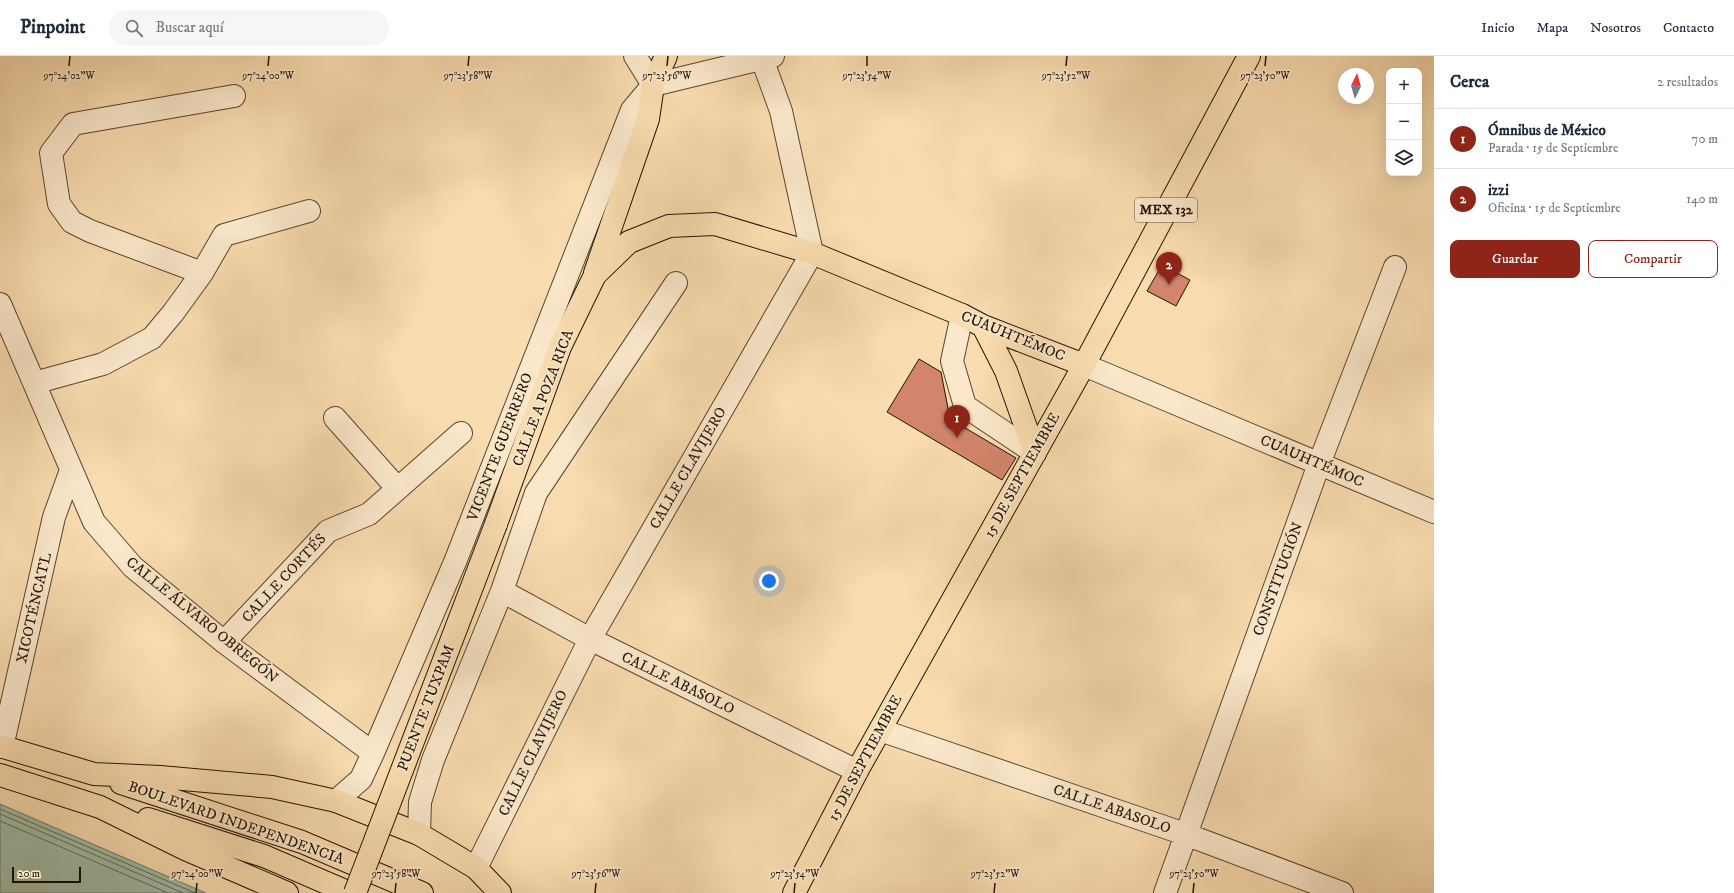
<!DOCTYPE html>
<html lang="es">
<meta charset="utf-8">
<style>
:root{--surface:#fff;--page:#f6f6f7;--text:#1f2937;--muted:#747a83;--line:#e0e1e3;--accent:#8f2418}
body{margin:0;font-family:"IM FELL DW Pica",serif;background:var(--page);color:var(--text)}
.controls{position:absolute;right:12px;top:12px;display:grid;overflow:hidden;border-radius:8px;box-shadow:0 4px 16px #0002}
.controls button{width:36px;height:36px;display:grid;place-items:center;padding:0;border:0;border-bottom:1px solid var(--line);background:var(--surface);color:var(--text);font:20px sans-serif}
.compass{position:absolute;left:1338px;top:12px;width:36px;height:36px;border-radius:50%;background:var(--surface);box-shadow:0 4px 16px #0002;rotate:5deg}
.scale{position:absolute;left:12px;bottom:10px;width:69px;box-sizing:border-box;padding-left:4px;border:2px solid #241305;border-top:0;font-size:11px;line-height:14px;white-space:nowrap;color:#241305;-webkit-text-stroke:3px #fbe8cb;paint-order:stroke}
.you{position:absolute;left:769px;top:525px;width:14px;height:14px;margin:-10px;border:3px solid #fff;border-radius:50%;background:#1a73e8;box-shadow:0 0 0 6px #1a73e833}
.badge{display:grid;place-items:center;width:26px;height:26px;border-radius:50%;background:var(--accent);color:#fff;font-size:13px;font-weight:700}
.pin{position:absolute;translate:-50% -33px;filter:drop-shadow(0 1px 2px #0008)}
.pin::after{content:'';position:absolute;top:21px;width:14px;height:12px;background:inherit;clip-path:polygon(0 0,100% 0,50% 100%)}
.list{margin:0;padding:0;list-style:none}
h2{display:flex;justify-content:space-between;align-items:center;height:52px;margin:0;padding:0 16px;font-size:17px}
h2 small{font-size:13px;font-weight:400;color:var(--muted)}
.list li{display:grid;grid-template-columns:26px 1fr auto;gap:12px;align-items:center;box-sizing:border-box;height:60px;padding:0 16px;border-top:1px solid var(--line)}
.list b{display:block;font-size:15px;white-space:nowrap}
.list p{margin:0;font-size:13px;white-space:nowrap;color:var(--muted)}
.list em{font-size:13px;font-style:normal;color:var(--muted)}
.actions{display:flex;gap:8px;padding:12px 16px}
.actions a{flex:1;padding:9px 0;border:1px solid var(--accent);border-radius:8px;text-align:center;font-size:14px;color:var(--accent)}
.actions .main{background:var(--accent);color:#fff}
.icon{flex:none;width:22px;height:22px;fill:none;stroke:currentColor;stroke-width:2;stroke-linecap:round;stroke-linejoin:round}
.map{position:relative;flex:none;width:1434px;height:837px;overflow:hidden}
header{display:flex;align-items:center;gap:24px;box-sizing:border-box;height:56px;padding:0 20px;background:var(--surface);border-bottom:1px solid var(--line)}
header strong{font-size:19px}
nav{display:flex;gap:22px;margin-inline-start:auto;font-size:14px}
.search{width:280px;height:36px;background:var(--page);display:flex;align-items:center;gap:10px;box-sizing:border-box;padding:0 14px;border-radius:22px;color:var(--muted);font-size:15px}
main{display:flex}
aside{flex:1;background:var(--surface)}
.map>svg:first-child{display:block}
</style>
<header>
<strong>Pinpoint</strong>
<div class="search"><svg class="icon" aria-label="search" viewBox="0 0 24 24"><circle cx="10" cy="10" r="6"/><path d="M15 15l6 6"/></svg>Buscar aquí</div>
<nav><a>Inicio</a><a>Mapa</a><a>Nosotros</a><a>Contacto</a></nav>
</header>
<main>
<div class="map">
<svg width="1434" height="837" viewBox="0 0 1434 837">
<rect width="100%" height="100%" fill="#f9dcaf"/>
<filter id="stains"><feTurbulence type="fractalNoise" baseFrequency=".005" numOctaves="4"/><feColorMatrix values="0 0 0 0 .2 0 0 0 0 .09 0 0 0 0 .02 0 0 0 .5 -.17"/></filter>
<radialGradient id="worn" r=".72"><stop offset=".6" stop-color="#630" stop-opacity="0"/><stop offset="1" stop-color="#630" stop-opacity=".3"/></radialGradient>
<path fill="#9ebca7" stroke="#6d7866" d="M0 748 206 837H0Z"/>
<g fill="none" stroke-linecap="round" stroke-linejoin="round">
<path stroke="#616856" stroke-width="1" d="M0 753 195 837
M0 758 183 837
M0 765 168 837"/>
</g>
<path fill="#d2856c" stroke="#241305" d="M1162 209 1190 224 1176 250 1147 235Z
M919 303 941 316 950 363 1016 402 1002 424 887 356Z"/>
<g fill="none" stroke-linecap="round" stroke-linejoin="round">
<defs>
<path id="minor" d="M635 0 653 29
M653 29 773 0
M202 217 90 175 72 166 59 148 51 97 73 68 234 40
M0 248 94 466 133 511 224 586 373 697
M962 259 952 305 965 350 1035 397
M1084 309 1434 456
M34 327 103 308 152 282 173 257 202 217 224 179 309 155
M335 362 397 432
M502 535 590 583 857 715
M224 586 328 475 369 458 461 377
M880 674 1185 778 1342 837
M2 691 54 461 71 414
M336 745 361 723 373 697 455 506 632 54 653 29
M419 778 420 746 433 704 502 535 536 437 676 227
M476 812 590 583 812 197 781 55 761 0
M1165 837 1319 408 1395 211"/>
<path id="major" d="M595 217 648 63 653 29 666 0
M595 219 629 186 669 170 715 168 812 197 962 259 983 270 1084 309
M983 270 1006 315 1035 397
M0 690 94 718 160 721 272 731 336 745 419 778 476 812 500 837
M0 719 100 751 185 793 287 837
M121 727 302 786 422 837
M148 763 264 800 350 837
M794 837 857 715 1084 309 1249 0"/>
<path id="highway" d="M496 468 560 291 595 219"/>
</defs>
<use href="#minor" stroke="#594530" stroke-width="24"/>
<use href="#major" stroke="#241305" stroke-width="24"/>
<use href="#highway" stroke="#241305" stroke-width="24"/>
<use href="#minor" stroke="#fbe8cb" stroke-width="22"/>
<use href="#major" stroke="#f9dcaf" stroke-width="22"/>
<use href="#highway" stroke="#f9dcaf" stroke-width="22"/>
<defs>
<path id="highway-bridge" d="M355 837 496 468"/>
</defs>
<use href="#highway-bridge" stroke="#241305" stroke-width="24" stroke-linecap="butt"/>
<use href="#highway-bridge" stroke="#f9dcaf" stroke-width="22"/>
</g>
<path fill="none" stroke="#241305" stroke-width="1.5" d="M69 10 70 0M268 10 269 0M468 10 469 0M667 10 668 0M867 10V0M1066 10 1067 0M1265 10 1266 0M196 837 197 827M395 837 396 827M595 837 596 827M794 837 795 827M994 837 995 827M1193 837 1194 827"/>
<g text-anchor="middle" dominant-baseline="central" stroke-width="3.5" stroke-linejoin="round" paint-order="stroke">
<rect fill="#fbe8cb" stroke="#645340" stroke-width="1" x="1135" y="142" width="62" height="24" rx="3"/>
<g font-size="14" font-weight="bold" fill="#241305">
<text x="1166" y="154">MEX 132</text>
</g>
<g font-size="15" fill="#241305" stroke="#fbe8cb">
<text transform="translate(1013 280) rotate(22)">CUAUHTÉMOC</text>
<text transform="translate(543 342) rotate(-69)">CALLE A POZA RICA</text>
<text transform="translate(500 391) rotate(-69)">VICENTE GUERRERO</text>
<text transform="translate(1312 405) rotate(23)">CUAUHTÉMOC</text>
<text transform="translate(688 412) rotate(-60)">CALLE CLAVIJERO</text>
<text transform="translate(1022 419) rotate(-61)">15 DE SEPTIEMBRE</text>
<text transform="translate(284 522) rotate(-47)">CALLE CORTÉS</text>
<text transform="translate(1278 523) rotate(-70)">CONSTITUCIÓN</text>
<text transform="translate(34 552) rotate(-77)">XICOTÉNCATL</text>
<text transform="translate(202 564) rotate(39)">CALLE ÁLVARO OBREGÓN</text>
<text transform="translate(678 627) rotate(26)">CALLE ABASOLO</text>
<text transform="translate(426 652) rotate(-69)">PUENTE TUXPAM</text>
<text transform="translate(533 697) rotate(-64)">CALLE CLAVIJERO</text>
<text transform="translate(865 702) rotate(-62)">15 DE SEPTIEMBRE</text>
<text transform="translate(1112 753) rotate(19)">CALLE ABASOLO</text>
<text transform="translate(236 767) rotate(19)">BOULEVARD INDEPENDENCIA</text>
</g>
</g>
<g font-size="10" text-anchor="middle" fill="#241305" stroke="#fbe8cb" stroke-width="3.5" stroke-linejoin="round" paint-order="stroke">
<text x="69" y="23">97°24'02"W</text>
<text x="268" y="23">97°24'00"W</text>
<text x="468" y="23">97°23'58"W</text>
<text x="667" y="23">97°23'56"W</text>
<text x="867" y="23">97°23'54"W</text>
<text x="1066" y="23">97°23'52"W</text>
<text x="1265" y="23">97°23'50"W</text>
<text x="197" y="821">97°24'00"W</text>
<text x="396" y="821">97°23'58"W</text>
<text x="596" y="821">97°23'56"W</text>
<text x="795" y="821">97°23'54"W</text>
<text x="995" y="821">97°23'52"W</text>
<text x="1194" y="821">97°23'50"W</text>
</g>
<rect width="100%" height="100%" filter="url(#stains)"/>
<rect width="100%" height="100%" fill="url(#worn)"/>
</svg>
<div class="controls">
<button>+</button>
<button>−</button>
<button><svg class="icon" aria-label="layers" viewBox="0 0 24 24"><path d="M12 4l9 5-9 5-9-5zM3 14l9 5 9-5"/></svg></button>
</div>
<svg class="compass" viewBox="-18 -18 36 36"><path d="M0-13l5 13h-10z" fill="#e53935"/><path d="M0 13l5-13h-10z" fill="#747a83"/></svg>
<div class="scale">20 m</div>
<div class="you"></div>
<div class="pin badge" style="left:957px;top:382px">1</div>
<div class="pin badge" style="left:1169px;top:229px">2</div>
</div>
<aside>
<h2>Cerca<small>2 resultados</small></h2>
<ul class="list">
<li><span class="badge">1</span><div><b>Ómnibus de México</b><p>Parada · 15 de Septiembre</p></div><em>70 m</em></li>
<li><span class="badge">2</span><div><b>izzi</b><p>Oficina · 15 de Septiembre</p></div><em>140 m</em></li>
</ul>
<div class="actions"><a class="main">Guardar</a><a>Compartir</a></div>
</aside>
</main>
